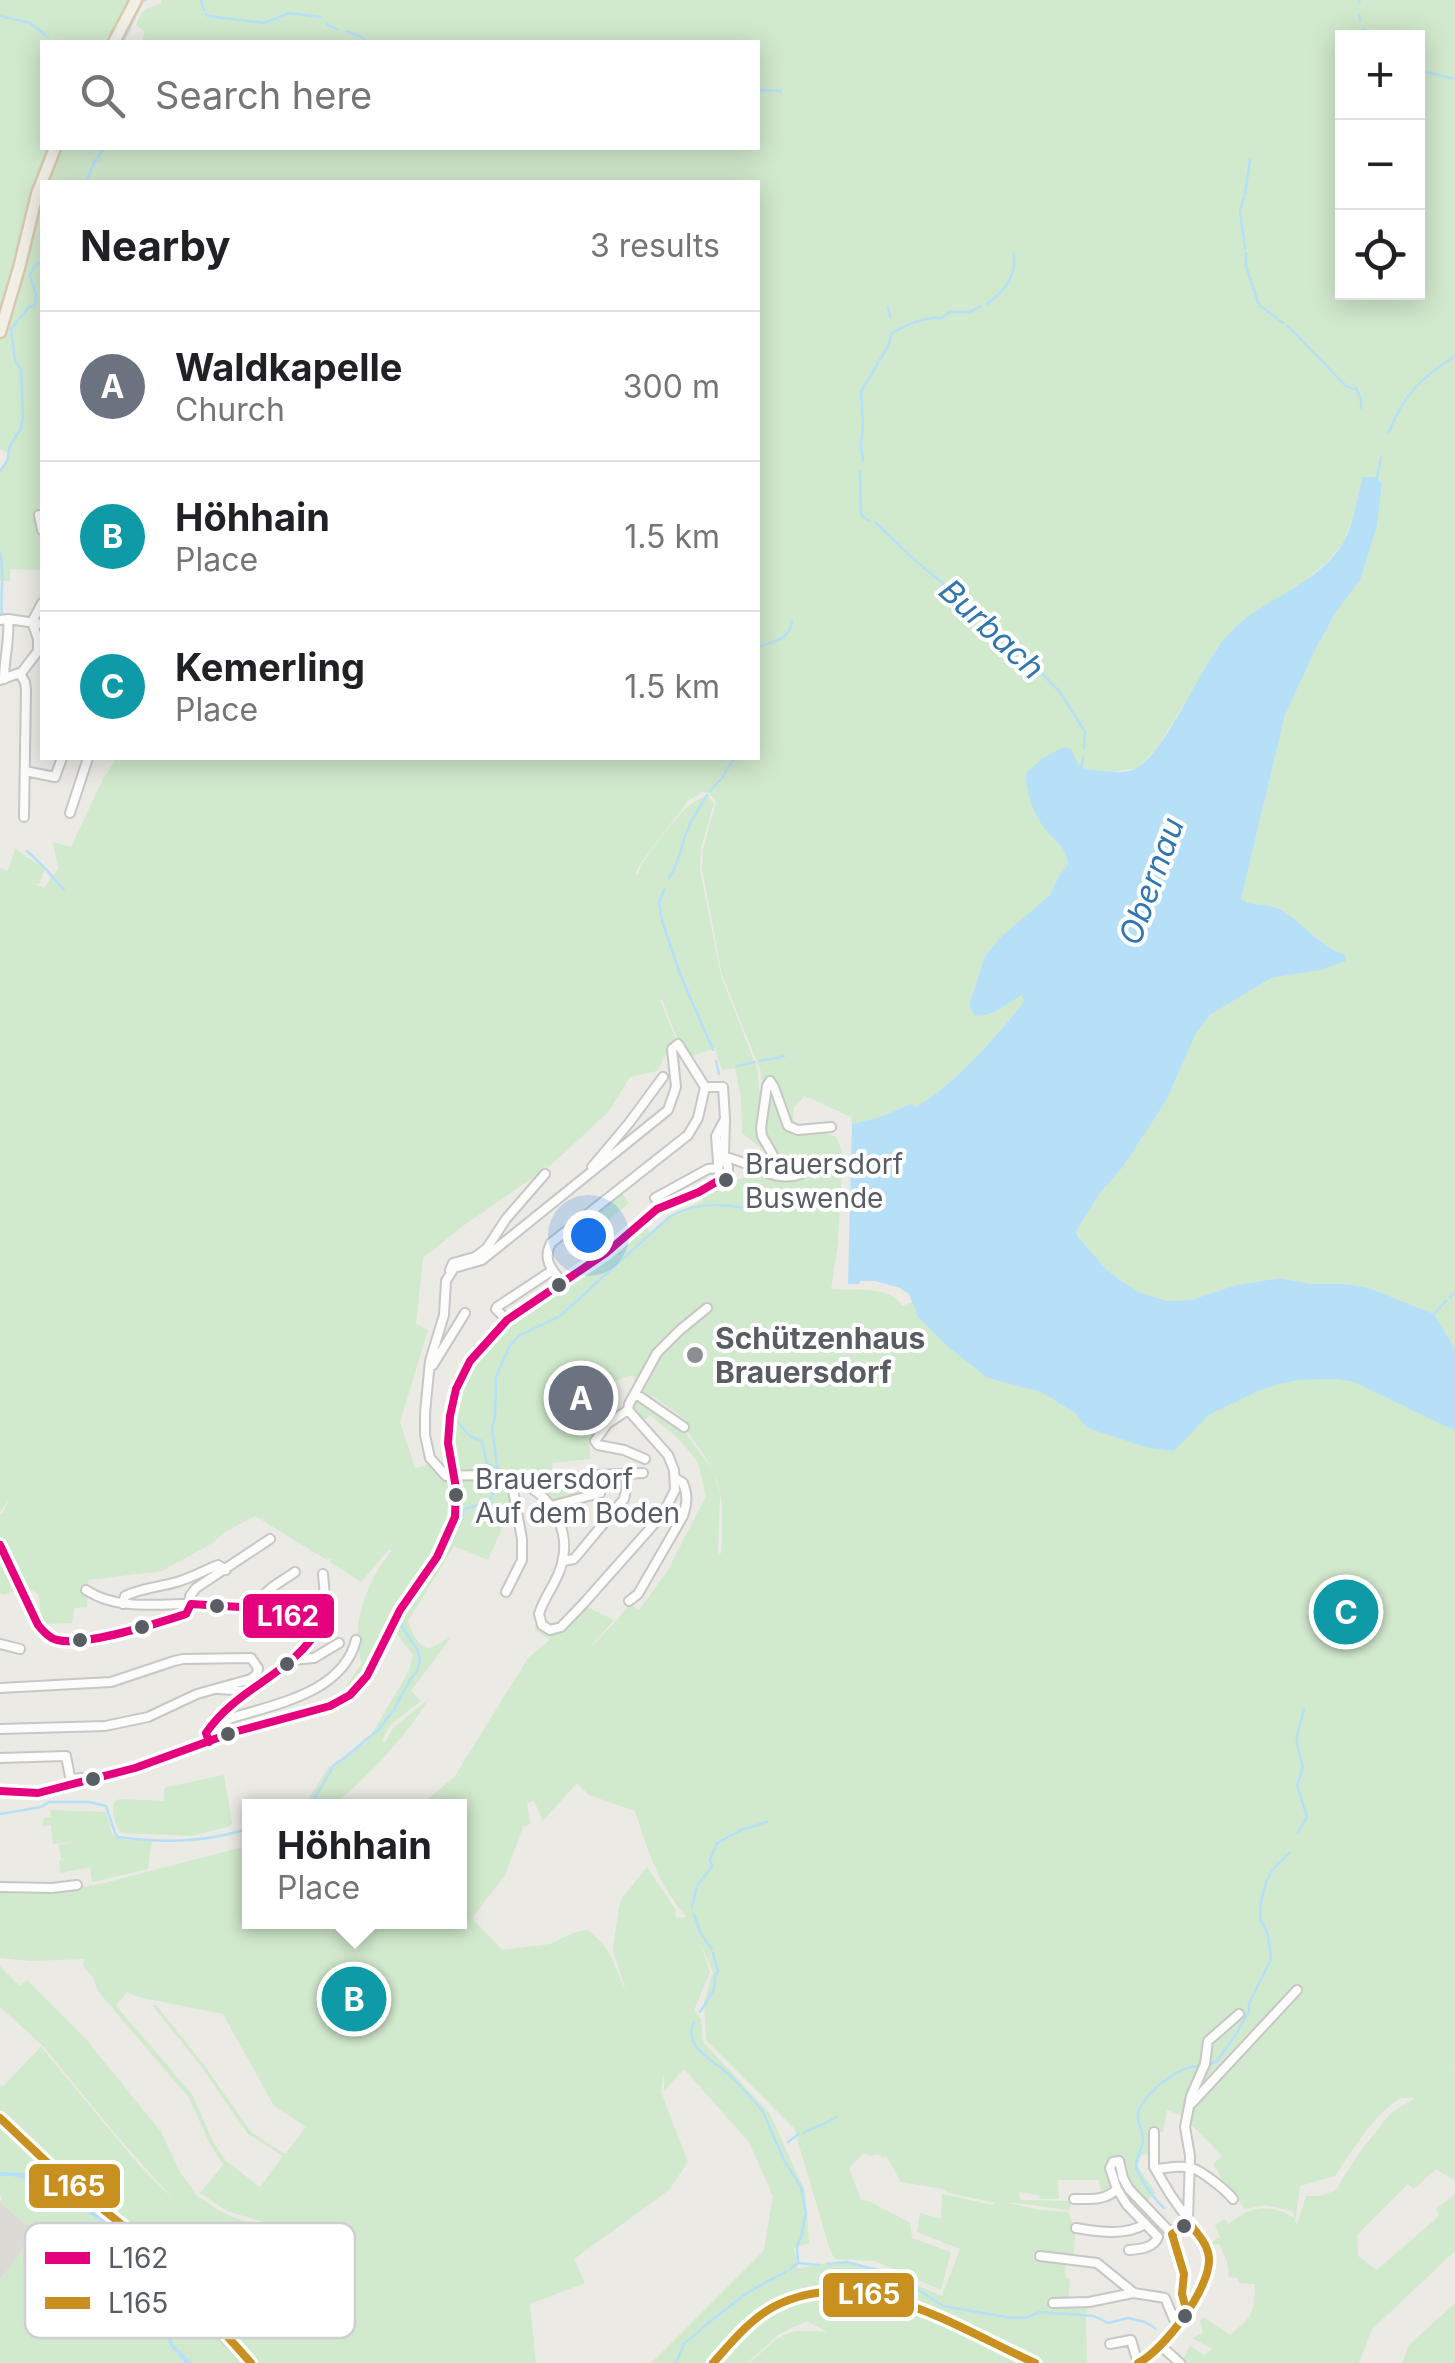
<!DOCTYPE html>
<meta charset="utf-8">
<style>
:root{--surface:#fff;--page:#f6f6f6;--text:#202124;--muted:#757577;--line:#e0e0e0;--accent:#2563eb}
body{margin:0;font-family:Inter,sans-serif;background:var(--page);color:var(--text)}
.controls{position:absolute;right:30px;top:30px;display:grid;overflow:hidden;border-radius:0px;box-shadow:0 5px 25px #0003}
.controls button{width:90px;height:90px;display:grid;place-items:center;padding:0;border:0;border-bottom:2px solid var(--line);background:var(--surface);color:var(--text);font:50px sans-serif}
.you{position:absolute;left:588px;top:1235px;width:35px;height:35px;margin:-25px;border:8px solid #fff;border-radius:50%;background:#1a73e8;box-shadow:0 0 0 15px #1a73e833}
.badge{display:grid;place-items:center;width:65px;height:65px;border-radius:50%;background:var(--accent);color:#fff;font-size:32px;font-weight:700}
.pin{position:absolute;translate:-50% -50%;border:5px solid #fff;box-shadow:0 2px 10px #0006}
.popup{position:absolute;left:242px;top:1799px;width:225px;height:130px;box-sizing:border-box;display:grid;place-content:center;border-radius:0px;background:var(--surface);filter:drop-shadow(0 2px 8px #0005);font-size:32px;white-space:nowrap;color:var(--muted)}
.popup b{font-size:38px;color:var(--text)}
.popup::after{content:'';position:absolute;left:50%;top:100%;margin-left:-20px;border:20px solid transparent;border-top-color:var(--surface)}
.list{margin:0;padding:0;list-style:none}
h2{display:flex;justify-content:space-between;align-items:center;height:130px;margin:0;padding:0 40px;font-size:42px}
h2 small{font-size:32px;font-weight:400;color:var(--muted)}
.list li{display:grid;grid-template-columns:65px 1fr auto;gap:30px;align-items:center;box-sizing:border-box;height:150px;padding:0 40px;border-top:2px solid var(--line)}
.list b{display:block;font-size:38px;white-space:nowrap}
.list p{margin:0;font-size:32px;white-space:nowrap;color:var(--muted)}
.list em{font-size:32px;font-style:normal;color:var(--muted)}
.icon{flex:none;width:55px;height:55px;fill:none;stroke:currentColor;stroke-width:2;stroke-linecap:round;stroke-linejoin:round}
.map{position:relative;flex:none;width:1455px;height:2363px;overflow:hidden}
.search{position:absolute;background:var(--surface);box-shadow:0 5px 25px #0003;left:40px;top:40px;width:720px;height:110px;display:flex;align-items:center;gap:25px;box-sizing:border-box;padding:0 35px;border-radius:0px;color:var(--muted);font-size:38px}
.panel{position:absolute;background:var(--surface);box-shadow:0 5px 25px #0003;left:40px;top:180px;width:720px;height:580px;border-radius:0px}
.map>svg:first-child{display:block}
</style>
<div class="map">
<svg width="1455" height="2363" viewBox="0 0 1455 2363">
<rect width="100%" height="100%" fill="#ebeae4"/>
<path fill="#dcdad5" d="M0 2203 36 2232 0 2280Z"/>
<path fill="#d1e9cd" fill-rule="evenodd" d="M0 0H132L112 42H42V148H54L42 186V570L10 569V581H0V469L2 470 10 453 0 449Z
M161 0H1455V1349L1434 1314 1369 1288 1343 1284H1310L1280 1278 1233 1286 1191 1300 1167 1301 1141 1293 1123 1282 1107 1270 1078 1237 1076 1232 1099 1194 1122 1168 1166 1101 1196 1033 1210 1015 1271 978 1320 970 1346 960 1345 955C1319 945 1301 920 1279 909 1267 903 1252 907 1241 899L1285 715 1316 648 1336 612 1360 580 1377 526 1382 484 1351 522 1344 542 1326 563 1297 587 1260 609 1230 631 1216 649 1207 668 1157 748 1138 768 1110 772 1081 769 1076 765 1074 757 1031 801 1040 822 1067 854 1068 864 1059 876 1050 895 1002 936 985 956 969 1005 974 1014 1007 1003 1022 995 1024 1002C990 1041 960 1080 916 1107L909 1104 880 1117 852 1124 851 1117 805 1096 794 1107 793 1119 798 1124 836 1137 843 1153 838 1243 831 1289C851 1291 890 1284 902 1306L913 1302 918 1317 948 1347 988 1378 1041 1392 1075 1413 1087 1428 1148 1448 1173 1451 1209 1415 1256 1392 1278 1384 1301 1380 1335 1379 1354 1382 1455 1431V2066L1451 2072 1455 2068V2181L1436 2169 1414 2189 1408 2184 1357 2235 1358 2256 1377 2270 1432 2222 1439 2215 1436 2209 1455 2194V2251L1372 2329 1359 2363H1181L1190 2346 1204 2355 1212 2349 1192 2338 1203 2333 1200 2321 1203 2317 1230 2335C1254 2315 1254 2314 1255 2284L1239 2283 1237 2278 1229 2277 1227 2261 1219 2244 1206 2246 1201 2239 1211 2242 1220 2237 1215 2225 1225 2219 1229 2224C1252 2204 1271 2204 1295 2218L1292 2211 1265 2205 1245 2209 1220 2179V2175L1213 2164 1222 2156 1183 2116 1167 2110 1163 2132 1154 2133V2153L1141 2155 1137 2166 1156 2193 1146 2201 1136 2200 1127 2206 1118 2194 1102 2198 1099 2180H1058L1059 2199H1040L1039 2195 1019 2192 1020 2200 1071 2201 1070 2210C1053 2209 1012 2200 999 2204L1008 2203 1040 2210 1068 2212 1075 2230 1074 2256 1067 2257 1065 2277 1070 2279 1068 2302H1089L1086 2317 1087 2363H750C782 2334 782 2328 827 2332L807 2321 779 2334 747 2363H651L764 2250 773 2196 749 2142 684 2069 664 2091V2072L661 2092 688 2162 669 2190 574 2259 585 2283 530 2304 536 2363H258L150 2252 224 2342 248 2363H0V2280L36 2232 0 2203 2 2197 0 2195V2085L3 2086 41 2047 138 2164 176 2202 117 2136 43 2046 0 2007V1966L20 1986 27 1980 85 2038 161 2132 180 2172 197 2196 223 2213 252 2224 306 2239 307 2235 227 2211 200 2193 223 2165 210 2144 189 2098 98 1991 93 1977 83 1966 84 1959 31 1961 0 1958V1888L68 1890 105 1883 243 1847 242 1829 249 1828V1922H459V1806H420L455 1776 528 1658 550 1640 535 1630 536 1621 543 1630 551 1633 584 1606 614 1620 584 1654 617 1620 629 1604 639 1610 668 1570 706 1496 698 1463 681 1441 650 1415 641 1423 632 1413 631 1405 636 1396 683 1429 713 1471 720 1494 718 1556 721 1553C725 1488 722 1478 683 1426L686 1420 653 1396 643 1398 637 1394 641 1388 632 1375 607 1384 611 1403 617 1412 589 1443 590 1459 552 1463 554 1482 596 1476 598 1492 552 1504C542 1495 533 1484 520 1479 501 1471 475 1475 455 1475 426 1355 535 1302 617 1245L622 1248 646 1227 651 1233 675 1213 703 1201 701 1193 760 1172 783 1179 774 1158 742 1133 741 1097 735 1068 722 1070 715 1048 688 1057 677 1038 662 1000H660L675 1037 657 1071 630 1077 608 1112 551 1165 460 1228 423 1258 416 1324 428 1330 400 1422 415 1468 432 1464C444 1477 453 1484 454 1503 455 1539 373 1664 348 1695L346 1686 362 1663C360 1656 357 1647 357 1639 357 1611 372 1572 392 1551L389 1549 361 1582 330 1562 332 1558 327 1560 255 1516 225 1532 214 1542 162 1571 88 1580 87 1607 74 1608 72 1623 41 1624 39 1594 25 1587 3 1595 0 1593V1514H2L10 1498 0 1512V868L8 871 15 849 45 869 39 884 32 883 44 888 58 869 53 842 71 847 103 779 117 758H758V182H44L60 148H758V42H142L145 31 136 25C141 10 147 8 162 3ZM1342 38H1418V292H1342ZM702 792 709 793 716 802 703 849 702 869 722 975 761 1072 762 1091H759L758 1071 721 976 700 869 701 848 714 803 708 796C683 800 657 845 641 865L638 875 636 873 640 864 688 801ZM577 1783 589 1795 635 1811C647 1849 660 1888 687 1917L676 1918 675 1909 647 1867 622 1898 619 1906 613 1950 626 1991C613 1966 613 1946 586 1930L573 1933 550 1944 502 1950 472 1918 505 1875 523 1827 530 1824 527 1803 534 1801 542 1818V1822ZM700 1943 713 1972 704 2003 706 2040 794 2128 830 2250 835 2259 875 2261 941 2290 951 2252 912 2238 910 2223 869 2201 861 2200 849 2168 864 2153 871 2156 878 2154 883 2158 886 2156 901 2182 944 2189 949 2193 996 2203 992 2205 942 2194 941 2219 920 2213 917 2232 960 2249 942 2296C889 2274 857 2252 798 2269L794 2248 809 2243 805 2191 770 2114 703 2042 701 2019 694 2010 710 1972ZM127 1992 138 1997 223 2014 274 2106 306 2127 285 2154 251 2132 204 2065 156 2005H152L201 2066 248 2134 283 2156 260 2187 226 2161 213 2142 192 2094 116 2006ZM1400 2098H1415L1391 2113 1361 2150 1335 2191 1319 2196H1306L1297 2225 1295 2222 1300 2186 1335 2176C1354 2148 1372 2117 1400 2098Z
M620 1191 629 1203 597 1230 610 1244 590 1259 579 1243 569 1251 560 1239Z
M480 1478 509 1482 514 1501 488 1560 454 1546 408 1621C413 1634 416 1644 429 1649L451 1637 411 1691 421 1701 392 1723 382 1740 385 1742 394 1727 429 1699C403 1740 370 1774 333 1806H298L307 1801 328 1768 367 1742 409 1671 413 1655 393 1629 457 1517V1481Z
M224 1775 232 1823 230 1826 192 1836 122 1833C116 1828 110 1809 115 1801L120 1799 164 1801V1789L167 1787Z
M50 1810 106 1812 112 1834 121 1839 152 1841 148 1869 92 1882 90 1867 60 1873 59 1861 67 1858 61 1859 59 1845 80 1841 53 1844 51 1825 45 1826 42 1824 45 1817H51Z
M1455 2303V2363H1402L1409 2345Z"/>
<path fill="#b6e0f7" d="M1363 477H1377L1382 484 1377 526 1360 580 1336 612 1316 648 1285 715 1241 899C1251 907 1267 903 1279 909 1301 920 1319 946 1345 955L1346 961 1320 970 1271 978 1210 1015 1196 1033 1166 1101 1122 1168 1099 1194 1076 1232 1078 1237 1107 1270 1123 1282 1141 1293 1167 1301 1191 1300 1233 1286 1280 1278 1310 1284H1343L1369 1288 1434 1314 1455 1349V1431L1354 1382 1335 1379 1301 1380 1278 1384 1256 1392 1209 1415 1174 1451 1148 1448 1087 1428 1075 1413 1041 1392 988 1378 948 1347 918 1317 909 1294 900 1288 875 1281H860L859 1284H848L852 1124 880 1117 910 1104 916 1107C960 1080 991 1041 1024 1002L1022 995C1007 1003 991 1019 974 1015L969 1005 985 956 1002 936 1050 895 1059 876 1068 864C1067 846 1049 837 1040 822 1031 808 1026 789 1026 773L1042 759 1063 747 1071 749C1081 771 1080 769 1104 771 1114 772 1125 773 1134 769 1167 755 1202 660 1230 632 1263 598 1317 586 1343 543 1354 524 1357 497 1363 477Z
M0 2172C15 2173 32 2172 46 2177 56 2180 118 2228 126 2238 137 2253 140 2272 149 2287 162 2307 178 2313 172 2340L173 2344 192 2363H185L168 2343C171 2315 163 2310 144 2289V2282L137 2266 114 2231 63 2195 53 2185 12 2176H0Z"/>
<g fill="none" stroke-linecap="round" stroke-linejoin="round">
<path stroke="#b6e0f7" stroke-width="2.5" d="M201 0 204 10
M1359 2 1360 0
M206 14 208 16 264 23 289 13 320 17
M1359 15 1360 20
M0 16 30 23 48 37
M327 24 338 30
M1363 29 1368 38
M347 32 360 36 367 42
M51 41 55 42
M123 42 142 1 146 0
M1418 70 1455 79
M758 90 781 91
M86 182 94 163 104 148
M1245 194 1250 159
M1244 197 1240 211 1245 248
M1246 253V266L1259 305 1283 323
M987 304C1004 291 1017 277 1014 254
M888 307 890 317
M1288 326 1345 385 1352 389 1356 388 1361 398V408
M1389 432C1403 395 1422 377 1455 356
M863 460 861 447 863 423 861 392 888 346 892 333C906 325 925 316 942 318L950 312H969L980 307
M0 471 7 461 10 446 21 428 23 417 21 369 15 361 11 329 29 307 35 305 36 294 30 275 34 267 42 261
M860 471 861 513 864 518 870 521
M1377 477 1381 458
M876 523 918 563 995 626 1060 692 1085 732 1084 748
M0 552C5 576 0 592 2 615
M761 646C776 641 789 639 792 622
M1081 770 1083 757
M710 791 722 778 734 758
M27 851C41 863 53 877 64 890
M669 878C680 863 681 841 690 824 695 814 702 804 707 795
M664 890 659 903 662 921 680 974 713 1050
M772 1059 784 1056
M716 1061 719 1074
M760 1061 770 1059
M737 1066 755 1062
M614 1251 629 1242 638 1231
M1450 1297 1455 1293
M1434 1314 1446 1301
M453 1417 470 1436 482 1441 487 1464 495 1467
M498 1472 492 1427 495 1418 496 1377 509 1347 519 1336 560 1316 669 1217C694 1203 718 1203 746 1208
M444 1550 461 1520 464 1509C492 1501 488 1506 499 1480
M298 1806 313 1801 334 1765 347 1756 379 1729 393 1711 410 1680 418 1670 420 1660 418 1650 402 1627 401 1620 407 1607
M0 1814 41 1807 49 1802H89L106 1806 115 1833 118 1837C162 1843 207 1843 249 1828
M1298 1832 1307 1817 1297 1785 1303 1768 1296 1739 1304 1710
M459 1892 467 1896
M692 1907 697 1886 712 1866 710 1860 717 1843 741 1830 767 1822
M694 1914 701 1934 712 1949
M700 2012 714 1990 715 1975 718 1972 713 1953
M694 2022C684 2044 706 2056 721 2068 728 2073 734 2080 740 2086
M1208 2065 1217 2061 1235 2036 1249 2011V2003L1271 1959 1268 1935 1260 1918 1261 1902 1266 1882 1274 1868 1289 1853
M743 2089 762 2110 784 2160 801 2187 806 2213 801 2237 797 2246 798 2263
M804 2133C814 2126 826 2125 836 2117
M788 2142 799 2134
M1164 2208C1155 2200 1142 2182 1137 2170 1133 2160 1143 2151 1143 2140 1143 2130 1135 2120 1139 2110 1148 2090 1179 2066 1200 2066
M827 2264 847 2262 881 2271 914 2287 943 2306 1006 2317 1025 2318 1040 2312 1094 2316 1108 2323 1128 2318 1145 2322 1155 2328
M790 2269 798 2263 819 2265
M676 2363 684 2344 712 2320 745 2294 787 2271"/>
<defs>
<path id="minor" d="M39 515 42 530
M0 620 8 619 42 624
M32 622 38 639V651
M32 622 42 603
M20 674 25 682 26 690 24 817
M4 679C4 659 10 640 8 619
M0 680 22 672 38 651 42 650
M25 771 55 777 62 758
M70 813 88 758
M678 1044 705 1087H723L725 1119 716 1136 719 1174 716 1182
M719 1156C747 1158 772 1185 801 1174L800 1171 787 1170 778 1164 762 1136 761 1128 767 1086 770 1081 774 1087 788 1126 798 1130 831 1127
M721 1156 728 1166V1174L724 1176
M724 1156 725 1120
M592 1167 629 1123 663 1077
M655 1198 708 1169 717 1168
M450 1270 453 1263 475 1257 487 1248 506 1219 545 1174
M563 1283C552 1270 542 1260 551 1243L688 1135 698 1118 705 1087
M507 1320 496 1309 497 1307 553 1270
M433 1365 465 1313
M636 1394 684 1427
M628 1410 668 1455 674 1470 675 1490 663 1514 584 1603 561 1627 550 1630 542 1625 539 1614C544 1596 558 1582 562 1563 566 1548 564 1531 557 1517 536 1473 488 1474 446 1476L430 1458 425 1435V1413L430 1361 444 1315 446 1281 454 1268 482 1260 668 1110 676 1087 672 1049 678 1044
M628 1410 629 1404 657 1353 680 1330 707 1308
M628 1410 607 1424 595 1441 598 1445 624 1450 645 1459
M557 1481 597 1475 643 1473
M551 1506 600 1493
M0 1545 38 1625C43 1632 47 1637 56 1639 79 1645 158 1623 183 1615L188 1611 191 1604
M563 1561 574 1559 624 1499 627 1486 624 1473
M86 1590C122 1614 172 1601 214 1604 251 1606 286 1617 322 1623
M506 1592 522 1560V1539L511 1479
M629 1601 638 1594 683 1516C687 1504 688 1495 683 1483L675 1478
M123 1604 125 1596C143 1587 162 1587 180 1581 193 1577 205 1570 218 1565L226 1570
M189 1604 190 1596 196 1588 270 1539
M256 1610C260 1591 280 1583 295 1572
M0 1644 20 1649
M292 1660 314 1658 339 1643
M0 1688 111 1682 174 1661 183 1659 251 1658 258 1668 257 1674 251 1679 197 1694 148 1717 105 1726 0 1729
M218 1689 248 1691
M216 1720 222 1721C268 1705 342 1696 356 1640
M209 1742 206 1733C231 1685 317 1668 324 1613 326 1600 324 1586 323 1574
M0 1758 66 1756 70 1777 72 1779 82 1778
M0 1791 38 1793 135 1768 234 1732 330 1706 350 1695 367 1676 400 1610 437 1557 455 1517 456 1488 448 1443 450 1416 456 1389 470 1361 507 1320 606 1253 657 1209 699 1192 716 1182 723 1184 726 1180
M0 1887 52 1888 77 1885
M1192 2103 1297 1990
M1154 2132V2167L1170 2194 1187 2218
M1113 2162 1119 2161 1123 2178 1129 2189 1172 2234 1184 2274 1182 2294 1186 2309
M1113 2162 1110 2168 1117 2189 1127 2205 1158 2237C1154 2248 1140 2249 1129 2250
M1157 2169C1167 2168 1181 2165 1192 2168 1202 2171 1226 2190 1233 2199
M1074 2199C1088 2199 1106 2201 1117 2189
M1076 2228C1098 2232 1126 2236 1145 2224
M1040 2256 1097 2263 1134 2293 1165 2298 1176 2324
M1053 2303 1089 2302 1133 2293
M1110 2344 1131 2340 1138 2363 1152 2355 1161 2346 1198 2293 1209 2268 1208 2251 1188 2219 1190 2156 1185 2127 1191 2096 1205 2064 1208 2041 1239 2014
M1161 2346 1180 2363
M713 2363C732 2342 750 2320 775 2306 856 2258 960 2332 1035 2363"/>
<path id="major" d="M114 42 136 0
M0 332 19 268 37 194 55 148
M0 2118 56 2171 143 2242 216 2326 251 2363"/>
</defs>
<use href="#minor" stroke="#c6c7c6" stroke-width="12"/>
<use href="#major" stroke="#d6c9af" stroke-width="15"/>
<use href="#minor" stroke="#fcfcfb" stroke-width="8"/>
<use href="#major" stroke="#f2efe7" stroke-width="10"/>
<defs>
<path id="bus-1" d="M0 1545 38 1625C43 1631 49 1638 57 1640 84 1647 158 1623 186 1614L191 1604 240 1607 322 1623C294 1675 239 1685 206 1733L209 1742
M0 1791 38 1793 135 1768 234 1732 330 1706 350 1695 367 1676 400 1610 437 1557 455 1517 456 1488 448 1443 450 1416 456 1389 470 1361 507 1320 606 1253 657 1209 699 1192 716 1182 723 1184 726 1180"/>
<path id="bus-2" d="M0 2118 56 2171 143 2242 251 2363
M713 2363C731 2343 750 2319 775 2306 862 2262 957 2328 1035 2363
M1138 2363C1164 2350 1211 2288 1209 2258 1208 2244 1197 2233 1189 2223L1172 2234 1184 2274 1182 2294 1186 2309"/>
</defs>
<use href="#bus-1" stroke="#fff" stroke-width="15"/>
<use href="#bus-2" stroke="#fff" stroke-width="15"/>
<use href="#bus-1" stroke="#e5007d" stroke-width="8"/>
<use href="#bus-2" stroke="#c8901e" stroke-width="8"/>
</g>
<g fill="#595e64" stroke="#fff" stroke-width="4">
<circle cx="726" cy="1180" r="9"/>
<circle cx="559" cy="1285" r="9"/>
<circle cx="456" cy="1495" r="9"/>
<circle cx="217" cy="1606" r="9"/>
<circle cx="142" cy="1627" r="9"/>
<circle cx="80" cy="1640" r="9"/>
<circle cx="287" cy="1664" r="9"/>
<circle cx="228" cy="1734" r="9"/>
<circle cx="93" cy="1779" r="9"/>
<circle cx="1184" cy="2226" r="9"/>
<circle cx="1185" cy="2316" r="9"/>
</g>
<circle fill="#8c8f91" stroke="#fff" stroke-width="4" cx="695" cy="1355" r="10"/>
<g text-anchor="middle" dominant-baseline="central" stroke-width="8" stroke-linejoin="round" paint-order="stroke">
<g font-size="28" fill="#595e64" stroke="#fff" text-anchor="start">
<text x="745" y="1164">Brauersdorf<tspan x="745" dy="34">Buswende</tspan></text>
<text x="475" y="1479">Brauersdorf<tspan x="475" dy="34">Auf dem Boden</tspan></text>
</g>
<g font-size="30" font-weight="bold" fill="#595e64" stroke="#fff" text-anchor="start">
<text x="715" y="1338">Schützenhaus<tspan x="715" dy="34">Brauersdorf</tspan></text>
</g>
<g font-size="32" font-style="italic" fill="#3077b2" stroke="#fff">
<text transform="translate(992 629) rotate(43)">Burbach</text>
<text transform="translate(1151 881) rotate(-70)">Obernau</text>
</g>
</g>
<rect x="25" y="2223" width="330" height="115" rx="15" fill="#fff" stroke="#cdcfd0" stroke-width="2.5"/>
<rect x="45" y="2252" width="45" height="12" fill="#e5007d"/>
<rect x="45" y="2297" width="45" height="12" fill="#c8901e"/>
<g font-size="28" fill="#595e64">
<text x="108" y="2268">L162</text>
<text x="108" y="2313">L165</text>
</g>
<g stroke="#fff" stroke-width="4">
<rect x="241" y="1592" width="95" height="48" rx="10" fill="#e5007d"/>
<rect x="27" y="2162" width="95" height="48" rx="10" fill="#c8901e"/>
<rect x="821" y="2271" width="95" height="48" rx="10" fill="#c8901e"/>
</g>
<g font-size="28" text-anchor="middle" font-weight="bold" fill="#fff">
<text x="288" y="1626">L162</text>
<text x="74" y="2196">L165</text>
<text x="869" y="2304">L165</text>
</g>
</svg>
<div class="controls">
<button>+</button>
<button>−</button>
<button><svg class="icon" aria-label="locate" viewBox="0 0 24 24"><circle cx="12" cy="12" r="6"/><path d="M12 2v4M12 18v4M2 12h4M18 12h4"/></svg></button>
</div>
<div class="you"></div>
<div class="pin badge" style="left:581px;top:1398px;background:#6b7280">A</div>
<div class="pin badge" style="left:354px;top:1999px;background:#0f9aa8">B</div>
<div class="popup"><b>Höhhain</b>Place</div>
<div class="pin badge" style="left:1346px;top:1612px;background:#0f9aa8">C</div>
<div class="search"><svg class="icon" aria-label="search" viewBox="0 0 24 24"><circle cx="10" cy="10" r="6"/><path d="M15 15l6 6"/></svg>Search here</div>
<section class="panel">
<h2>Nearby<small>3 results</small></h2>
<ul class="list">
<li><span class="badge" style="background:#6b7280">A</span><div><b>Waldkapelle</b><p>Church</p></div><em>300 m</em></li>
<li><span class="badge" style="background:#0f9aa8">B</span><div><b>Höhhain</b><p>Place</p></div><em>1.5 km</em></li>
<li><span class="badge" style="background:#0f9aa8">C</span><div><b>Kemerling</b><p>Place</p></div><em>1.5 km</em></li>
</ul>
</section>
</div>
